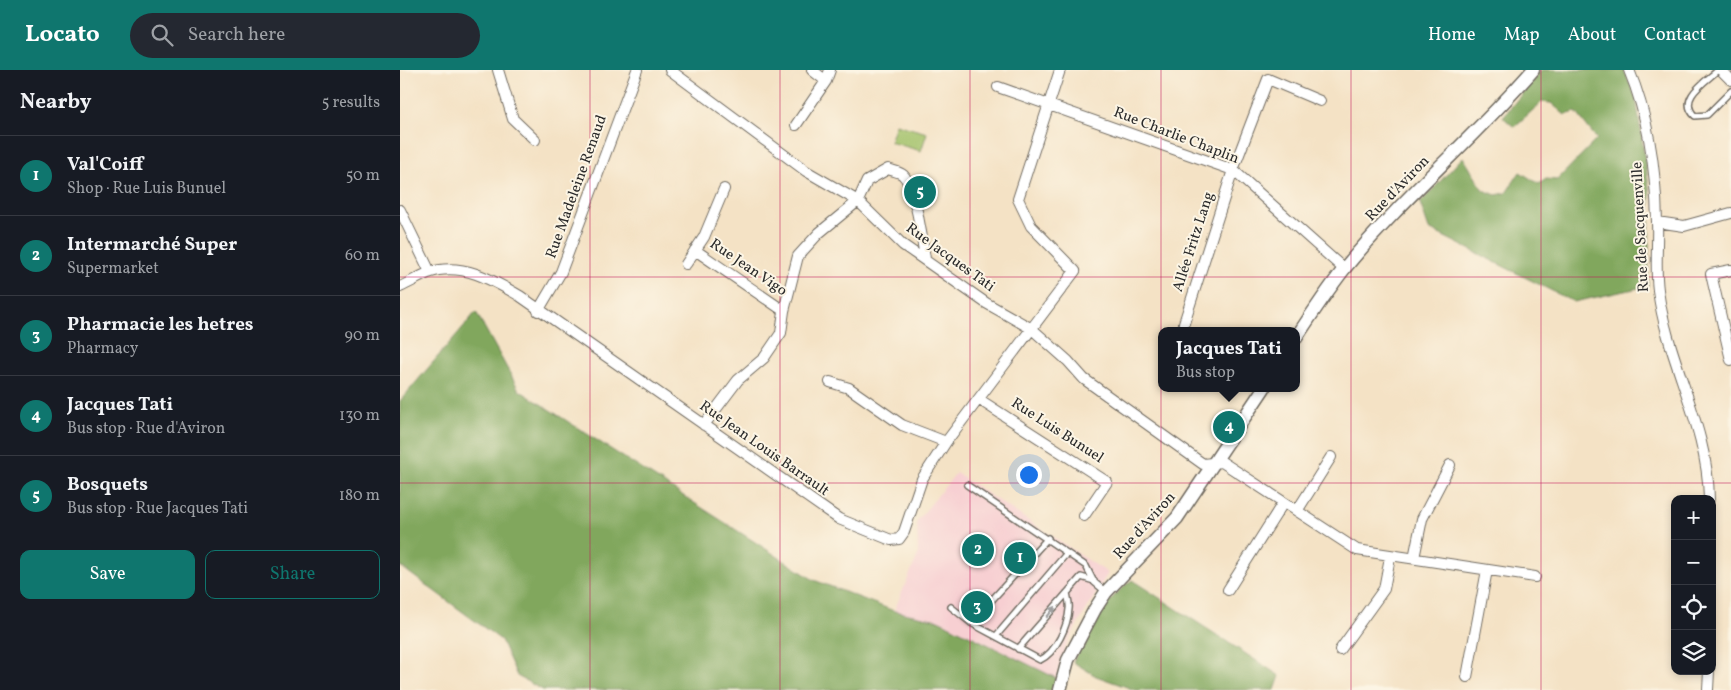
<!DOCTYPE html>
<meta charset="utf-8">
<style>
:root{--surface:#171b24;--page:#242831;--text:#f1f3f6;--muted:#9ea1a6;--line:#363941;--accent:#0f766e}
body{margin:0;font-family:Vollkorn,serif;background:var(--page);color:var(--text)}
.controls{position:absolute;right:15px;bottom:15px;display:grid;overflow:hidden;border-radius:10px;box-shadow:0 2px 8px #0003}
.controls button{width:45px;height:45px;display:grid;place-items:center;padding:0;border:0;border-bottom:1px solid var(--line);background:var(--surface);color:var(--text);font:25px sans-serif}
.you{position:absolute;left:628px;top:404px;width:18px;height:18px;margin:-12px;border:4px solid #fff;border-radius:50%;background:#1a73e8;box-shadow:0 0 0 8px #1a73e833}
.badge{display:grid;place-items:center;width:32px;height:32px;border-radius:50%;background:var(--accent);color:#fff;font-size:16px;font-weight:700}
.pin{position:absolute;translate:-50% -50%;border:2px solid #fff;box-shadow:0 1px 5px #0006}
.popup{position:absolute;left:758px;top:257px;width:142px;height:65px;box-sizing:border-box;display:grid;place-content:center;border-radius:10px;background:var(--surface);filter:drop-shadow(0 1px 4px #0005);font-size:16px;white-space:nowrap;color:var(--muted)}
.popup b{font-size:19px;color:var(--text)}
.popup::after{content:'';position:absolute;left:50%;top:100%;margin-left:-10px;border:10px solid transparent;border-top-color:var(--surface)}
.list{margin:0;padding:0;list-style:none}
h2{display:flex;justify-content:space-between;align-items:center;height:65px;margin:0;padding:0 20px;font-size:21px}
h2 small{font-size:16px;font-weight:400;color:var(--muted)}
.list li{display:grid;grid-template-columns:32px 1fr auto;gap:15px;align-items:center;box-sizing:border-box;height:80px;padding:0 20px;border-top:1px solid var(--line)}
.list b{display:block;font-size:19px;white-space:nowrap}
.list p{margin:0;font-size:16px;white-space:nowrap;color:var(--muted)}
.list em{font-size:16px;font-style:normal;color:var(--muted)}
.actions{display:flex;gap:10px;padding:15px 20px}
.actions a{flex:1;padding:11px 0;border:1px solid var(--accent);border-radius:10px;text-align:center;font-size:18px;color:var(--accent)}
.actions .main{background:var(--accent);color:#fff}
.icon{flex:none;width:28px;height:28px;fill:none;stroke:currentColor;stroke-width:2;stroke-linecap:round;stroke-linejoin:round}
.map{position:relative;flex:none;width:1331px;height:620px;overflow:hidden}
header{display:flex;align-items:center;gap:30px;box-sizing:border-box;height:70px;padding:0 25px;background:var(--accent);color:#fff}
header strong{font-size:24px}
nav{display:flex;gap:28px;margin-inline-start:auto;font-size:18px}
.search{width:350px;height:45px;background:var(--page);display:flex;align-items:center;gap:12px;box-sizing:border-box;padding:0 18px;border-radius:28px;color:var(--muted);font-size:19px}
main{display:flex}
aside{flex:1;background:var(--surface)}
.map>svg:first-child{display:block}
</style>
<header>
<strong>Locato</strong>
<div class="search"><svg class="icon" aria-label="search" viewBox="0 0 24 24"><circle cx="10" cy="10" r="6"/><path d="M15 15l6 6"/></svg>Search here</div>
<nav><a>Home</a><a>Map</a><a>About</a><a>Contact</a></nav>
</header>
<main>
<aside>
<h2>Nearby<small>5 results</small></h2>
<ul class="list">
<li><span class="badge">1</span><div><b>Val'Coiff</b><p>Shop · Rue Luis Bunuel</p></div><em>50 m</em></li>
<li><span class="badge">2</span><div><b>Intermarché Super</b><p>Supermarket</p></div><em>60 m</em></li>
<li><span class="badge">3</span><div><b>Pharmacie les hetres</b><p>Pharmacy</p></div><em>90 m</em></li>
<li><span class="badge">4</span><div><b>Jacques Tati</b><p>Bus stop · Rue d'Aviron</p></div><em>130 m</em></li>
<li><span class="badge">5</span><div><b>Bosquets</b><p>Bus stop · Rue Jacques Tati</p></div><em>180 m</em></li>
</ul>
<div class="actions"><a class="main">Save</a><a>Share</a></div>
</aside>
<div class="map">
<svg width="1331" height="620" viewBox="0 0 1331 620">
<rect width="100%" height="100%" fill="#fcf5e5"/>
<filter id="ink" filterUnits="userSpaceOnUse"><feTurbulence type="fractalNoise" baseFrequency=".02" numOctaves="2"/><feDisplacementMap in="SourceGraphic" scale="10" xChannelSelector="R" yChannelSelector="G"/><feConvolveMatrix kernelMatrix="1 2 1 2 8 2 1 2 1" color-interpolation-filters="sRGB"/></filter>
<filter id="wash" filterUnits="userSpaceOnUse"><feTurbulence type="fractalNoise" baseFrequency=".0096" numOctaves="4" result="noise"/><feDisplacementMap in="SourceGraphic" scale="20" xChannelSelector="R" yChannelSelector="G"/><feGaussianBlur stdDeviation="1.12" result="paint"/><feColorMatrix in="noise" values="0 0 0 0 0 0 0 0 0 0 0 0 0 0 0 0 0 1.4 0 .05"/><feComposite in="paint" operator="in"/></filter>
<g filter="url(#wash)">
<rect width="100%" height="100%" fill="#f4e2c5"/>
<path fill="#f7cfd2" d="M556 403 708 503 667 573 656 608 538 550 494 541 518 485 517 451Z"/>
<path fill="#a2c169" stroke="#66764a" d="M496 54 527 63 521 81 490 72Z"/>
<path fill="#81a75d" stroke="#566944" d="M1141 0H1224L1236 28 1250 124 1248 216 1174 232 1029 159 1020 133 1063 87 1083 120 1096 125 1106 123 1120 102 1139 114 1146 109 1157 110 1197 69 1176 42 1165 45 1151 33 1142 32 1114 57 1103 47Z
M76 242 119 320 414 510 494 541 538 550 656 608 653 620H143L117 606 101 570 0 496V331Z
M732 510 880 606 875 620H735L696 606 673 592C689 561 704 530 732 510Z"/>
</g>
<g filter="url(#ink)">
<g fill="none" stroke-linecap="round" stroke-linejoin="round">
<defs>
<path id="service" d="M1318 0C1305 12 1277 29 1295 46L1307 45 1331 21
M567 415 686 496 694 512 706 522
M551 537 571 553 640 590C656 583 668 555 669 539 670 534 668 528 667 523
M571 553 648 468
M596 566 667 483
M618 579 681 507 694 511"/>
<path id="minor" d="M98 0 113 49 135 70
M270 0 406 101 458 131 503 175 586 233 632 259 668 291 684 309 803 394 822 392 957 480 1135 507
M412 0 426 11
M1229 0C1249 48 1256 100 1257 152 1258 174 1255 198 1258 220 1267 291 1308 356 1309 429
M1321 0 1331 10
M598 17 833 100 944 199
M396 55 426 11 430 0
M0 140 30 202
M1257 152 1284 156 1331 143
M295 180 384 241
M286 194 304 167 324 119
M1331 200 1311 204 1331 290
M0 217C9 213 19 207 28 203 61 191 93 210 120 226L439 449 491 470 499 469 504 462 522 409 546 372 675 201 631 156 618 129 660 0
M138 241 161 202 237 0
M784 253 833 100 868 9 920 31
M430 312 449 318 502 355 546 372
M580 330 707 412 684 446
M304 355 338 310 364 288 381 263 384 241 398 186 419 163 458 131 467 111 488 99C493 101 500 102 503 105 515 116 523 172 525 189
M897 441 931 387
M1014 488 1022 449 1050 395
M828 520 883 433
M940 580 984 519 990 487
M1067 607 1087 500
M1308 620 1309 601"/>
<path id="tertiary" d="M896 268C911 245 927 221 944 199 1002 128 1073 69 1133 0
M660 620 668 590 695 539 706 522 777 448 864 318"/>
</defs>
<use href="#service" stroke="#716b61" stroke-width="8"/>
<use href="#minor" stroke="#716b61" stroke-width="12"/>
<use href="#tertiary" stroke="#716b61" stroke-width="15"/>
<use href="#service" stroke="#fff" stroke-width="5"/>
<use href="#minor" stroke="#fff" stroke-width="10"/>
<use href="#tertiary" stroke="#fff" stroke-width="12"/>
</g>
<defs><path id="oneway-solid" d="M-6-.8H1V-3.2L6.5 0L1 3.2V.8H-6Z" transform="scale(1.25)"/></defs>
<use fill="#a0a0a0" href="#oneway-solid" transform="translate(651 542) rotate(-50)"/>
</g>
<path fill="none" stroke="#c2185b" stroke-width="1" stroke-opacity="0.55" d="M190 0V620M380 0V620M570 0V620M761 0V620M951 0V620M1141 0V620M0 207H1331M0 413H1331"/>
<g text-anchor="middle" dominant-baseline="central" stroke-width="4" stroke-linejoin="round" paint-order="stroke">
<g font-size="15" fill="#2b2b2b" stroke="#fcf5e5">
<text transform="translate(776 66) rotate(21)">Rue Charlie Chaplin</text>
<text transform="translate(177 117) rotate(-70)">Rue Madeleine Renaud</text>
<text transform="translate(998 119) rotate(-46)">Rue d'Aviron</text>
<text transform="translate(1241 157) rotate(-93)">Rue de Sacquenville</text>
<text transform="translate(794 172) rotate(-72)">Allée Fritz Lang</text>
<text transform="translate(550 188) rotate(36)">Rue Jacques Tati</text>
<text transform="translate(348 198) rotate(34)">Rue Jean Vigo</text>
<text transform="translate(657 361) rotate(33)">Rue Luis Bunuel</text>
<text transform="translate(364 379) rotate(35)">Rue Jean Louis Barrault</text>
<text transform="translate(745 456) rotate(-48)">Rue d'Aviron</text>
</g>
</g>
</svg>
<div class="controls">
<button>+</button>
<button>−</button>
<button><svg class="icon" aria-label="locate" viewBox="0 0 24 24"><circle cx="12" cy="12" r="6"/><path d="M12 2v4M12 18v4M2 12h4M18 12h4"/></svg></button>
<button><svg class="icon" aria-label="layers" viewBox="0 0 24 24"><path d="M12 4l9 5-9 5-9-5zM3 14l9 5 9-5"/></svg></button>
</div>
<div class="you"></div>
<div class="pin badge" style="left:620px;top:488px">1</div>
<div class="pin badge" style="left:578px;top:480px">2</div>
<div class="pin badge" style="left:577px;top:537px">3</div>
<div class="pin badge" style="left:829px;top:357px">4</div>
<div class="popup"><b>Jacques Tati</b>Bus stop</div>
<div class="pin badge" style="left:520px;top:122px">5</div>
</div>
</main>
